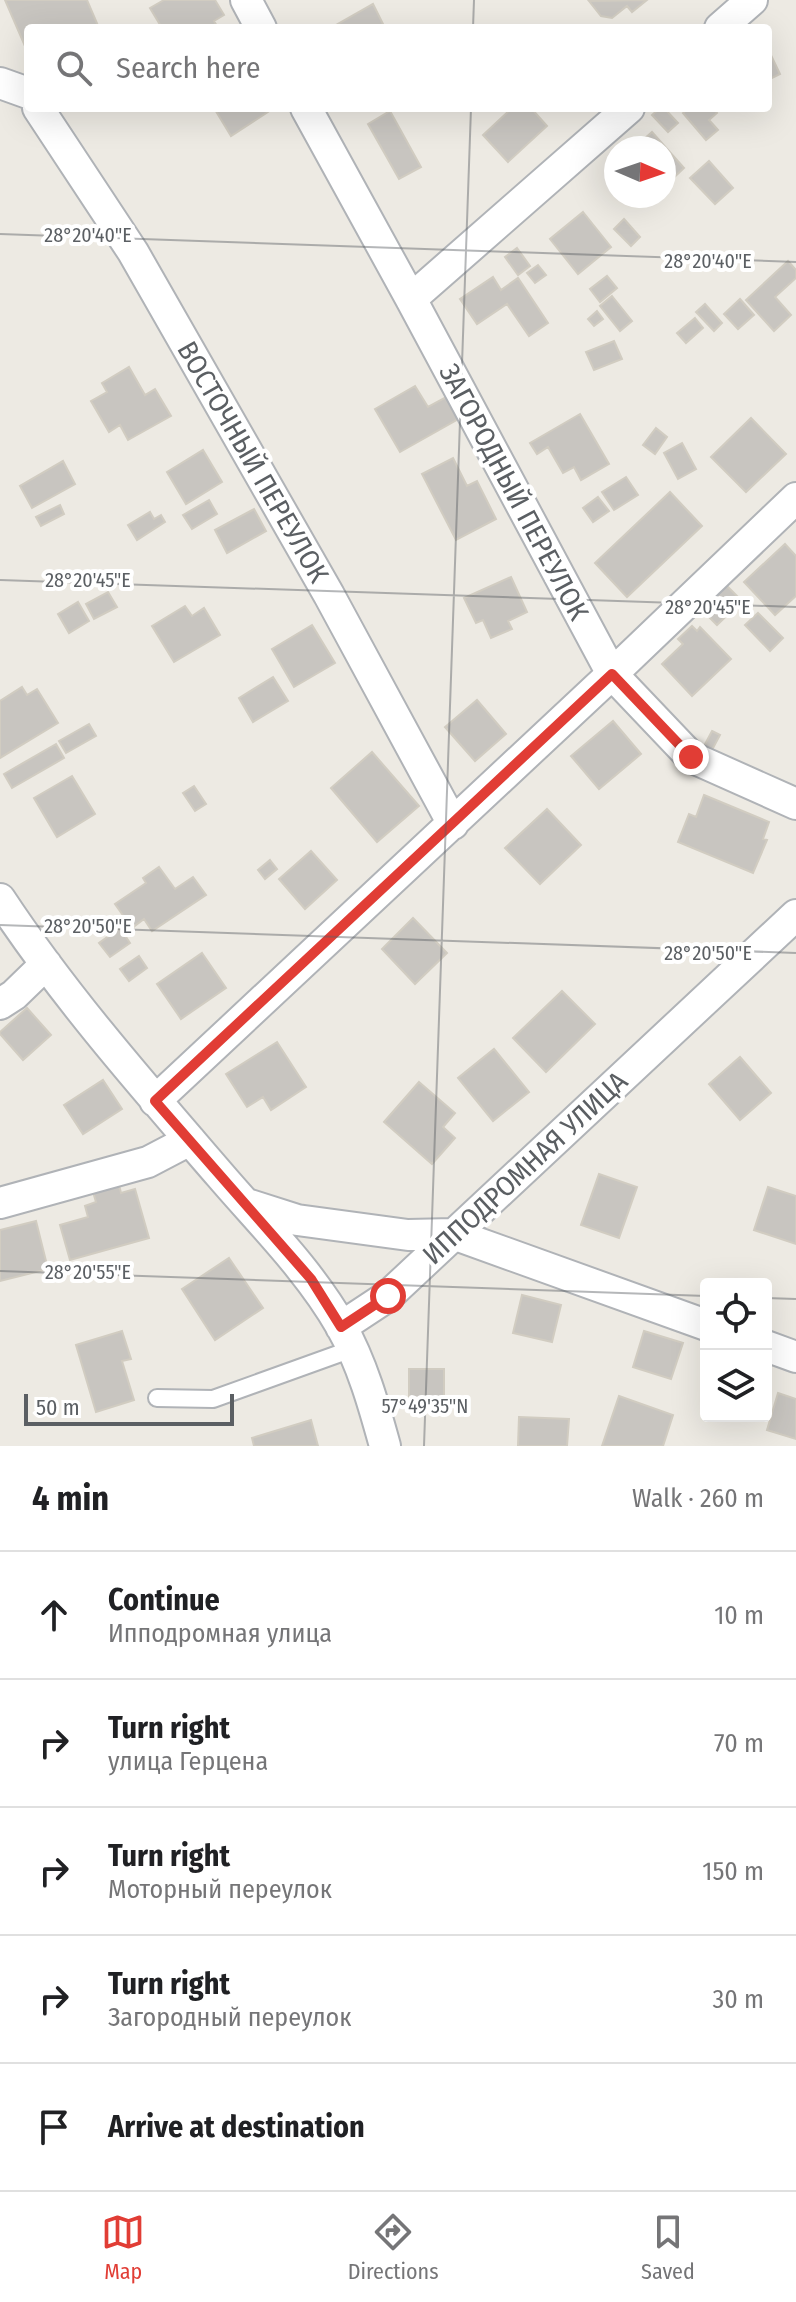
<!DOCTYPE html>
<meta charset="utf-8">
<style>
:root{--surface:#fff;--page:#f6f6f6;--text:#202124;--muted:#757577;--line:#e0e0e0;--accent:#e13d35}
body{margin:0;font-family:"Fira Sans Condensed",sans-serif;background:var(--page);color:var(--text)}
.controls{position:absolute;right:24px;bottom:24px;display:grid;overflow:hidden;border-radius:8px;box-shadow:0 8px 32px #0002}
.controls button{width:72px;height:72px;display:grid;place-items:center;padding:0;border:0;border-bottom:2px solid var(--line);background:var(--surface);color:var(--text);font:40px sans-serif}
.compass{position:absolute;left:604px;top:136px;width:72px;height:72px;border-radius:50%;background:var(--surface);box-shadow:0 8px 32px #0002;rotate:92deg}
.scale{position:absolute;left:24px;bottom:20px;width:210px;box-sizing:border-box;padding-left:8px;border:4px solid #5b5f63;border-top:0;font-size:22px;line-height:28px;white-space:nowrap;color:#5b5f63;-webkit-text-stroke:6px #fff;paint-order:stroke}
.stop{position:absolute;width:24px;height:24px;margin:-18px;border:6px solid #e13d35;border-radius:50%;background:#fff}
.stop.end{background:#e13d35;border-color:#fff;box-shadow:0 2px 8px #0008}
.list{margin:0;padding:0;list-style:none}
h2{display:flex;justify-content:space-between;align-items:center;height:104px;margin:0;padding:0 32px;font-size:34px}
h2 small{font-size:26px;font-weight:400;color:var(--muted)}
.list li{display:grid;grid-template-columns:52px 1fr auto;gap:24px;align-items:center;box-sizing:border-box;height:128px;padding:0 32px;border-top:2px solid var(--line)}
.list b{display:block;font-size:30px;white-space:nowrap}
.list p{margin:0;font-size:26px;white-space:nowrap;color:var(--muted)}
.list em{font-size:26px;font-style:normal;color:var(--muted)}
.icon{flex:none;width:44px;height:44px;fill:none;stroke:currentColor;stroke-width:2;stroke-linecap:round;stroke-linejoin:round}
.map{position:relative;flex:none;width:796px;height:1446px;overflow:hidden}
.search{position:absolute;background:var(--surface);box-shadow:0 8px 32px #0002;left:24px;right:24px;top:24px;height:88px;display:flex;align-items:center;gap:20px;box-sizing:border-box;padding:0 28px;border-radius:8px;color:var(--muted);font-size:30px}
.sheet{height:744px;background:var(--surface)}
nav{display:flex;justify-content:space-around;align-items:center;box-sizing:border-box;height:112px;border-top:2px solid var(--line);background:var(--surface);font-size:22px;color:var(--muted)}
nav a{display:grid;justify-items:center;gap:4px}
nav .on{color:var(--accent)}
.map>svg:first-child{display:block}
</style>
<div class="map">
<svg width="796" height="1446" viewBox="0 0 796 1446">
<rect width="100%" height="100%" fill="#edeae3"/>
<path fill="#c8c5c0" stroke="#d1ccc1" stroke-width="2" d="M5 0H87L99 28H28V53Z
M164 0H215L224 15 214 21 218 28H162L150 8Z
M647 0 632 12 627 6 612 18 601 16 589 1Z
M373 4 385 28H330L334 26Z
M768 49 780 74 768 80Z
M214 108H266L268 112 231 136Z
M512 108H531L547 126 508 162 483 135Z
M660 108H664L678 123 668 132 652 115Z
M689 108H713L717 113 709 120 718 130 706 140 683 113Z
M390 111 421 167 399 179 368 124Z
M652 132 684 168 664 187V148H634Z
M709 161 733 188 715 204 690 178Z
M583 212 611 247 578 274 550 239Z
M624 219 640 237 631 246 614 229Z
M517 248 530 266 518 275 505 257Z
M788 261 796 270V278L775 297 791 315 774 331 746 300Z
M538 265 546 275 535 283 527 273Z
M607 276 617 288 600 302 590 289Z
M493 277 501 290 518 278 548 323 529 336 507 304 477 324 460 299Z
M612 296 632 321 620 331 600 306Z
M740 299 754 315 738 329 724 314Z
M705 304 722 323 714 331 696 312Z
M597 311 603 319 594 326 588 319Z
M695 318 703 328 686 343 677 333Z
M614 341 622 359 594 370 586 352Z
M129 367 145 395 155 389 171 416 128 440 120 425 109 432 91 401 107 392 102 383Z
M415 386 428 407 448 396 460 418 400 452 375 409Z
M580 414 609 464 581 480 574 467 563 473 548 447 537 454 530 443Z
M751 418 786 454 746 492 711 457Z
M656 428 667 437 655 454 643 445Z
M682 443 696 469 678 479 664 453Z
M203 450 222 482 186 504 167 472Z
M453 458 467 486 477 481 496 519 456 540 422 474Z
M63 461 75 484 32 508 20 486Z
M626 477 638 495 614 510 602 492Z
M670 492 702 526 627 597 595 563Z
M598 497 609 511 593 522 583 508Z
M209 500 217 514 192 529 183 515Z
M60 505 64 514 41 526 36 517Z
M254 509 266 531 227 553 215 530Z
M150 512 154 519 161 515 165 522 137 540 128 525Z
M785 544 796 556V596L775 615 744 582Z
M511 577 527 612 508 621 512 629 491 638 483 620 476 623 464 598Z
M721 580 742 601 717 625 696 604Z
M108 592 117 607 94 619 86 604Z
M78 602 89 621 69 633 58 614Z
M185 606 192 616 204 608 220 635 174 662 152 626Z
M758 613 783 638 770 651 745 625Z
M312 625 335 663 294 687 272 649Z
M692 626 697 631 700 627 731 659 692 696 662 664 683 644 678 639Z
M273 677 288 701 253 722 239 698Z
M22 687 27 695 37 689 58 723 0 758V701Z
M477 700 506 734 475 761 445 727Z
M613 721 641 754 599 789 571 756Z
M89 724 96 736 66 753 59 741Z
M712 731 720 735 712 750 704 746Z
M56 744 64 758 12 788 4 774Z
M372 752 419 806 377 842 331 788Z
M72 776 95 814 57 837 34 798Z
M194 786 206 804 195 811 183 793Z
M704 795 769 822 763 839 767 840 753 873 678 842 689 814 696 817Z
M547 809 581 845 540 884 505 848Z
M311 851 337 880 305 909 279 879Z
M270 860 277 869 265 879 258 870Z
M159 867 175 889 193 877 206 895 152 931 144 919 132 928 115 904 146 883 143 878Z
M413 918 447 953 415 984 382 949Z
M120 928 130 943 110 957 99 943Z
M202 953 226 988 181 1019 157 984Z
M139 956 147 968 129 981 120 969Z
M562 991 595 1024 546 1072 513 1038Z
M27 1008 51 1035 23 1060 0 1034V1032Z
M277 1042 306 1087 271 1110 263 1097 247 1107 226 1074Z
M494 1049 529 1092 493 1121 458 1078Z
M740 1057 771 1093 740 1120 709 1084Z
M103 1080 122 1109 83 1134 64 1105Z
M419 1082 455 1113 443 1127 455 1138 432 1164 384 1122Z
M599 1174 637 1187 619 1238 581 1225Z
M119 1185 121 1193 135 1189 149 1238 70 1260 60 1225 88 1217 85 1206 96 1202 93 1192Z
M768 1187 796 1196V1244L754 1230Z
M36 1221 48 1269 0 1281V1230Z
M229 1258 263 1308 215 1340 182 1289Z
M522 1295 561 1305 552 1342 513 1333Z
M122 1331 131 1359 122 1361 134 1400 96 1412 76 1345Z
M644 1331 683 1343 671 1379 633 1367Z
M409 1369H444V1405H409Z
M778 1393 796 1399V1439L767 1430Z
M619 1396 673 1415 663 1446H602Z
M519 1417 569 1419 567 1446H518Z
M311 1420 318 1446H254L252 1438Z"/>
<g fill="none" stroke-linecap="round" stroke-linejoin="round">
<defs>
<path id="lane" d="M157 1398 213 1399 352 1349"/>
<path id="street" d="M246 0 261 28
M720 28 752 0
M0 83 28 93
M38 108 133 252 329 595 453 824
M306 108 411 299 612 674 691 757 796 804
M411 299 629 108
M0 899C64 996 144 1087 220 1175 262 1224 309 1270 341 1326 362 1363 374 1406 385 1446
M0 1004 14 995 46 964
M155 1101 612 674 796 498
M0 1203 148 1162 190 1140
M247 1204 297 1220 408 1235 453 1234 706 1325
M341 1327 388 1296 796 915
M766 1346 796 1357"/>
</defs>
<use href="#lane" stroke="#b0b3b7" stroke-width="20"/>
<use href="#street" stroke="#b0b3b7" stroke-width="34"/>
<use href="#lane" stroke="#fff" stroke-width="16"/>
<use href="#street" stroke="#fff" stroke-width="30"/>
</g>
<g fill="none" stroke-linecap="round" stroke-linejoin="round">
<path stroke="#e13d35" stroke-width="10" d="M388 1296 341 1327 311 1279 155 1101 612 674 691 757"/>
</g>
<path fill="none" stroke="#5b5f63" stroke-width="2" stroke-opacity="0.45" d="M473 28 474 0M0 234 796 262M0 580 796 607M0 925 796 953M0 1271 706 1296M766 1298 796 1299M424 1446 471 108"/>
<g text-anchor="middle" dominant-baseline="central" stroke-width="8" stroke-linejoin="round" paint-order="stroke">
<g font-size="28" fill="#5b5f63" stroke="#fff">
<text transform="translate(253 462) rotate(60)">ВОСТОЧНЫЙ ПЕРЕУЛОК</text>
<text transform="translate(514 492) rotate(62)">ЗАГОРОДНЫЙ ПЕРЕУЛОК</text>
<text transform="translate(525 1168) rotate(-43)">ИППОДРОМНАЯ УЛИЦА</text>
</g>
</g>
<g font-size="20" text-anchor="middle" fill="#5b5f63" stroke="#fff" stroke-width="8" stroke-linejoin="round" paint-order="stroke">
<text x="88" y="242">28°20'40"E</text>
<text x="708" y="268">28°20'40"E</text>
<text x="88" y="587">28°20'45"E</text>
<text x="708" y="614">28°20'45"E</text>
<text x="88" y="933">28°20'50"E</text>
<text x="708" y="960">28°20'50"E</text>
<text x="88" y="1279">28°20'55"E</text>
<text x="425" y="1413">57°49'35"N</text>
</g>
</svg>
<div class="controls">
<button><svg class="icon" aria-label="locate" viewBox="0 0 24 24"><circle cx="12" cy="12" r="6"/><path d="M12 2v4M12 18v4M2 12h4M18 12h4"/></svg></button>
<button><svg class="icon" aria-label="layers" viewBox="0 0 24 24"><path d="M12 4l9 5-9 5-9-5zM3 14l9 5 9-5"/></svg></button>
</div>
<svg class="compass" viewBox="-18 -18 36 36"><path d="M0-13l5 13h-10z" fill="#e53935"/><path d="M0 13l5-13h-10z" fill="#757577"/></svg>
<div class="scale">50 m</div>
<div class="stop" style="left:388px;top:1296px"></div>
<div class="stop end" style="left:691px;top:757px"></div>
<div class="search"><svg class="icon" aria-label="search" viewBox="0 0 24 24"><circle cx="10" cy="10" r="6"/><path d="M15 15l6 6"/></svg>Search here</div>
</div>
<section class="sheet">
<h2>4 min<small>Walk · 260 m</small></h2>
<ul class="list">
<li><svg class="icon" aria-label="ahead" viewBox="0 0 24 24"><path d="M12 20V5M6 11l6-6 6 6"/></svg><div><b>Continue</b><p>Ипподромная улица</p></div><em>10 m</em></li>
<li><svg class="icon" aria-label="right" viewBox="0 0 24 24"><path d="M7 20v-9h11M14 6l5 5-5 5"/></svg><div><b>Turn right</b><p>улица Герцена</p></div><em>70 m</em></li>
<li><svg class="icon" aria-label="right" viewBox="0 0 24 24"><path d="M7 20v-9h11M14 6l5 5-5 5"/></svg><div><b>Turn right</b><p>Моторный переулок</p></div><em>150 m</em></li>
<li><svg class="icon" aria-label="right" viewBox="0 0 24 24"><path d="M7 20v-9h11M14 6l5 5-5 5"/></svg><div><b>Turn right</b><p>Загородный переулок</p></div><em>30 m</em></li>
<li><svg class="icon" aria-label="arrive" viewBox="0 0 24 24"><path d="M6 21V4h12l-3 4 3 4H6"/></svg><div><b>Arrive at destination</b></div></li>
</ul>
</section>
<nav>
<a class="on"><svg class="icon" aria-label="map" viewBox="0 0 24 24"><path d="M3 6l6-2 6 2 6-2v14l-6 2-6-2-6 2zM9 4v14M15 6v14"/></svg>Map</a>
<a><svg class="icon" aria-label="directions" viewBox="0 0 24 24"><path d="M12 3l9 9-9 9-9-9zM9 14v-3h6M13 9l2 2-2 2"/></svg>Directions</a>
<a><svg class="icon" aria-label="saved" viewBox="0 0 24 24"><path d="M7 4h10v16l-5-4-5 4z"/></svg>Saved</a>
</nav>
